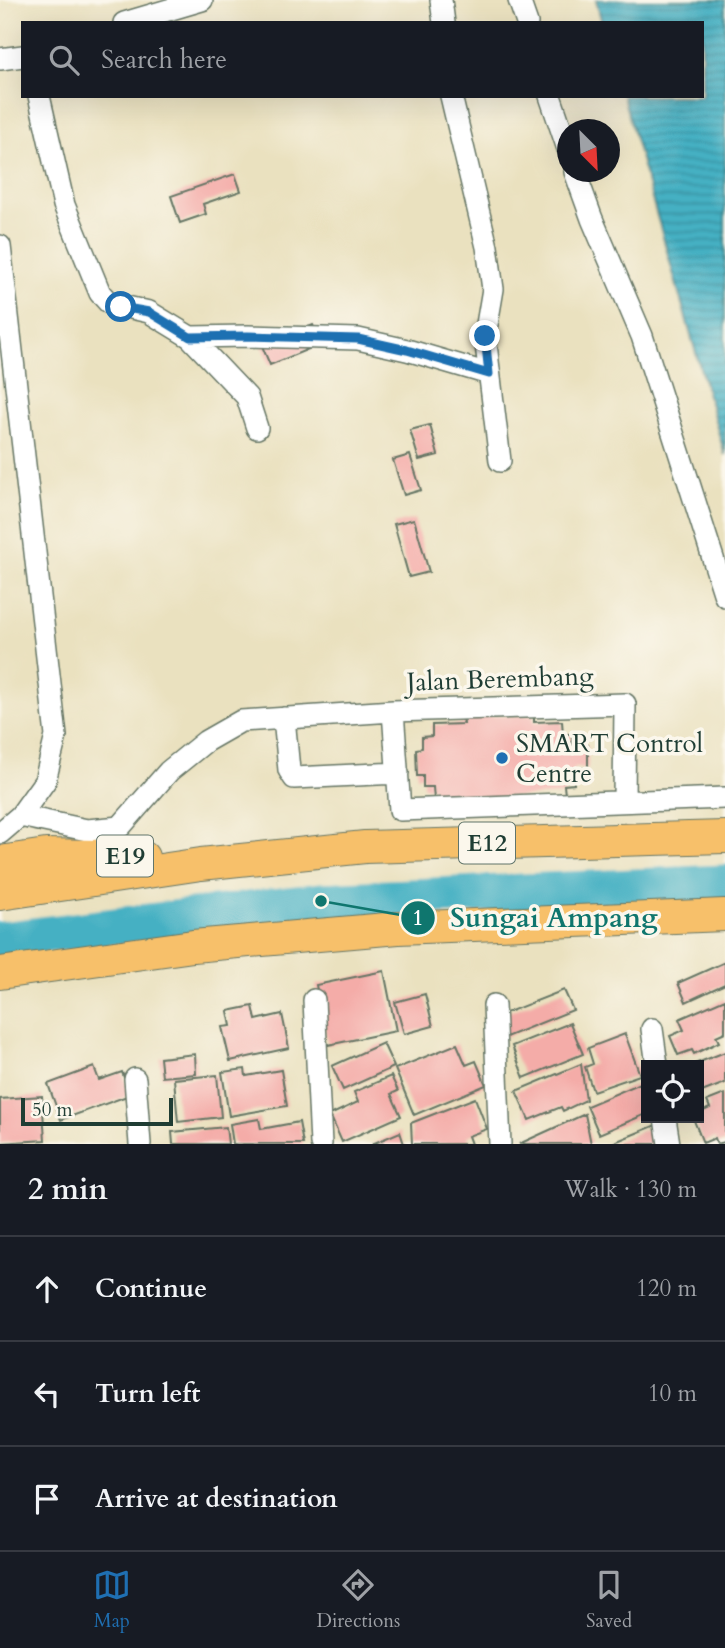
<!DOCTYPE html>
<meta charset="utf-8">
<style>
:root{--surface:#171b24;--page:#20242c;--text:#f1f3f6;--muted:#9ea1a6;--line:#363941;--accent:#1f6fb2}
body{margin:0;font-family:Cardo,serif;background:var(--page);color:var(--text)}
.controls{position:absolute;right:21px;bottom:21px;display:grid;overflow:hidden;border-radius:0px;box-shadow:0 7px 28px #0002}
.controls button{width:63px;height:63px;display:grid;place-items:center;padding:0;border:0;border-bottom:2px solid var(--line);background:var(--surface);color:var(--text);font:35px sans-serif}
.compass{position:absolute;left:557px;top:119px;width:63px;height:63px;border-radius:50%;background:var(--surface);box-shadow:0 7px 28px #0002;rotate:156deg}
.scale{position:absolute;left:21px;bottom:18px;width:152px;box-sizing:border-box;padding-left:7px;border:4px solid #1f3d34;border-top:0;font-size:19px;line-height:24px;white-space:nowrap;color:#1f3d34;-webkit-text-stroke:5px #fbf7ec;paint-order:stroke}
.stop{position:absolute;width:21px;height:21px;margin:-16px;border:5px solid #1f6fb2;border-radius:50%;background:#fff}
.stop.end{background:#1f6fb2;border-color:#fff;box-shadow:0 2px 7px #0008}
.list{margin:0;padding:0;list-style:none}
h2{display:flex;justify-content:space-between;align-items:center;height:91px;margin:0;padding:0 28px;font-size:30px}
h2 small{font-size:23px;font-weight:400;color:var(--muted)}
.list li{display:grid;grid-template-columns:46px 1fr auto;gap:21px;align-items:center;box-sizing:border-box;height:105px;padding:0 28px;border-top:2px solid var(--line)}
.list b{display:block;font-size:26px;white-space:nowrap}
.list em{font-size:23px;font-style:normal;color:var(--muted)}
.icon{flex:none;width:38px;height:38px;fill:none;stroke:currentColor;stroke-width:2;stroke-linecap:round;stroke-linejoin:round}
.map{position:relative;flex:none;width:725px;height:1144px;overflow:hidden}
.search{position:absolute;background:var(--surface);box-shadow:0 7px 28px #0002;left:21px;right:21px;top:21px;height:77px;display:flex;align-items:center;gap:18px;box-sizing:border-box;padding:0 24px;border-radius:0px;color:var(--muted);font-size:26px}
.sheet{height:406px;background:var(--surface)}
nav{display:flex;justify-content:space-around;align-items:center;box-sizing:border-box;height:98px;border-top:2px solid var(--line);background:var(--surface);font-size:19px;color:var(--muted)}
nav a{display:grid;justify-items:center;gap:4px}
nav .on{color:var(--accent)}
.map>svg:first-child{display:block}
</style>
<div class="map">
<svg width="725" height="1144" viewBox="0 0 725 1144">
<defs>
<pattern id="water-rules" width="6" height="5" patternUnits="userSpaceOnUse" patternTransform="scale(1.75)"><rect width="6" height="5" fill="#45b0c3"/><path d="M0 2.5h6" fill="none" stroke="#39909f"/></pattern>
</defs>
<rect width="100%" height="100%" fill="#fbf7ec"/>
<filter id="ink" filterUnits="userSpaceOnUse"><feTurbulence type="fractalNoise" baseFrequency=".0143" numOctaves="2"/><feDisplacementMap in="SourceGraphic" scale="14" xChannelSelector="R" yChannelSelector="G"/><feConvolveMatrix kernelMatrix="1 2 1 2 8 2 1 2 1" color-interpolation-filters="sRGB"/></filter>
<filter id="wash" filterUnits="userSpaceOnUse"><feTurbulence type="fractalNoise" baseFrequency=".00686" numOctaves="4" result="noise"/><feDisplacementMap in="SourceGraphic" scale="28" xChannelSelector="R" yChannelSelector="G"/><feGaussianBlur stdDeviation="1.57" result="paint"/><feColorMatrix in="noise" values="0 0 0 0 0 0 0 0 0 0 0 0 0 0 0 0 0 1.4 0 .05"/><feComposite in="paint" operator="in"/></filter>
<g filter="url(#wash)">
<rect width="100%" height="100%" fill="#eae1bf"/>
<path fill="url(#water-rules)" stroke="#32767c" stroke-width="2" d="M596 0H725V455L623 96H702V23H602Z"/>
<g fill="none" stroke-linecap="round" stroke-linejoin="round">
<path stroke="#45b0c3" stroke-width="37" d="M0 940 321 901 725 883"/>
</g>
<g id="blocks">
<path fill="#f4aca8" d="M235 174 241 191 203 204 206 214 180 223 171 196Z
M313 325 321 344 270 365 262 346Z
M430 425 438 455 419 460 410 430Z
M410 455 421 490 404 495 393 460Z
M414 519 429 572 409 577 394 524Z
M534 715V722L562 721 563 734H572V746L588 745V768H573L574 784 564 785 565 795 434 800 433 787H423V776H417L416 749 422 748V737L432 736V725L464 724 463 717Z
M725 962V984L686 1002 678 983Z
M384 971 396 1031 328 1045 316 985Z
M564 990 573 1010 506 1037 498 1016Z
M425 994 433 1026 404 1034 395 1002Z
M725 999V1032L716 1036 719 1042 694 1054 692 1050 678 1055 670 1036 684 1030 679 1019Z
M253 1006 256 1020 282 1014 289 1048 230 1061 222 1027 231 1026 228 1011Z
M570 1023 583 1054 524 1078 512 1046Z
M625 1034 640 1075 593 1091 585 1067 593 1064 588 1048Z
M383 1043 394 1067 343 1090 332 1066Z
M457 1044 466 1065 476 1061 486 1085 414 1115 395 1069Z
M725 1052V1083L702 1092 699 1083V1065H692Z
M195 1054 196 1074 162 1077 160 1058Z
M581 1064 586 1100 563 1111 561 1107 529 1120 516 1091Z
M94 1067 99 1080 122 1072 130 1095 61 1120 48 1084Z
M245 1069 246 1076 281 1070 287 1106 229 1116 222 1072Z
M217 1075 221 1117 178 1122 174 1079Z
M391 1076 398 1091 391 1094 401 1116 342 1142 330 1115 358 1102 354 1092Z
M643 1082 646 1090V1114L599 1134 587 1106Z
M725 1094V1142L717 1144 715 1138 703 1143 693 1118H699V1113L710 1108 707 1101Z
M42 1096 45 1140 0 1143V1099Z
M475 1098 487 1129 468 1136 471 1144H412L411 1123Z
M585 1114 591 1144H519Z
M259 1119 261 1129 299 1122 303 1144H233L230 1124Z
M656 1125 663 1144H610Z
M226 1127 228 1144H173L172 1132Z
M400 1132 404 1144H372Z"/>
</g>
</g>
<g filter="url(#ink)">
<use href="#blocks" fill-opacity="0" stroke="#667665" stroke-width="2"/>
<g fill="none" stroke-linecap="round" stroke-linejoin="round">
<defs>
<path id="minor" d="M441 0 444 23
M519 0 527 23
M124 23 202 0
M0 59 23 56
M39 96 64 205 100 293 109 303 149 312 190 337 247 397 257 428
M451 96 487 247 493 289 485 336 500 461
M550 96 568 149
M575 172 592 219 642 336 725 596
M0 246 56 736 45 781 20 816 0 833
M190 337 248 336 358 339 407 350 489 374
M284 718 289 770 294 778 398 773
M624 801 625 704 393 711 400 810 725 798
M20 816 87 830 120 827 169 771 206 741 241 721 393 711
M314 1000 321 1144
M494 1005 500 1144
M652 1029 657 1065
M135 1079 140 1144
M665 1118 669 1144"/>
<path id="highway" d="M0 862 46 855 143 857
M0 894 201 864 365 847 725 837
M0 973 193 946 398 928 725 915"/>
</defs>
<use href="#minor" stroke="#667665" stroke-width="24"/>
<use href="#highway" stroke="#667665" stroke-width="34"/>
<use href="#minor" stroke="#fff" stroke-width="21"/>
<use href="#highway" stroke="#f7c06b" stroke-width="32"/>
</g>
</g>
<g fill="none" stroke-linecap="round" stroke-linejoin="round" filter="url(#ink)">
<path stroke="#1f6fb2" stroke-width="9" d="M121 307 149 312 190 337 248 336 358 339 407 350 489 374 485 336"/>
</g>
<circle fill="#1f6fb2" stroke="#fbf7ec" stroke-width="2.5" cx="502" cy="758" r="7"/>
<g text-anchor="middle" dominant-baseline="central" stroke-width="7" stroke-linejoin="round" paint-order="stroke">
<g fill="#fbf7ec" stroke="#61756b" stroke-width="2">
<rect x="459" y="822.5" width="56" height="41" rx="5"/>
<rect x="97" y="835.5" width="56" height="41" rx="5"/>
</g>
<g font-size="24" font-weight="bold" fill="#1f3d34">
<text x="487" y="843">E12</text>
<text x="125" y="856">E19</text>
</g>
<g font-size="26" fill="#1f3d34" stroke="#fbf7ec">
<text transform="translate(500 679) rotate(-2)">Jalan Berembang</text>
</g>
<g font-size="26" fill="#1f3d34" stroke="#fbf7ec" text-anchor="start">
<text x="516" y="743">SMART Control<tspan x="516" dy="30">Centre</tspan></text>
</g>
</g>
<path fill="none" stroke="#0f766e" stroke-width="2.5" d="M321 901L418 918"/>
<g fill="#0f766e" stroke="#fbf7ec" stroke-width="2.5">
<circle cx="321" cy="901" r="7"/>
<circle cx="418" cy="918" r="18"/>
</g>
<g font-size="21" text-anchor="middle" font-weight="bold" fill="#fff">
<text x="418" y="925">1</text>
</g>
<g font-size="28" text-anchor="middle" font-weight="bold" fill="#0f766e" stroke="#fbf7ec" stroke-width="7" stroke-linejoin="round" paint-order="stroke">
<text x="554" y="927">Sungai Ampang</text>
</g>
</svg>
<div class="controls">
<button><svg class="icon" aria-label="locate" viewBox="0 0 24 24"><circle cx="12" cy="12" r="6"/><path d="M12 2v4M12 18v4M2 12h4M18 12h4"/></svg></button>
</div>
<svg class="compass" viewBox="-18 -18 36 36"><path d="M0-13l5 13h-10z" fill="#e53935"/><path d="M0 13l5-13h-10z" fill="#9ea1a6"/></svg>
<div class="scale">50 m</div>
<div class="stop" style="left:121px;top:307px"></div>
<div class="stop end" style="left:485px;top:336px"></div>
<div class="search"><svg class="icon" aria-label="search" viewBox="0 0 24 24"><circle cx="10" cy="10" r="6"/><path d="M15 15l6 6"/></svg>Search here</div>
</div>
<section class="sheet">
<h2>2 min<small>Walk · 130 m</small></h2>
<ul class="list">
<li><svg class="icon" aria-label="ahead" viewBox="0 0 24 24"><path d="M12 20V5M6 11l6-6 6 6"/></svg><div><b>Continue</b></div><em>120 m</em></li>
<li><svg class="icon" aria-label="left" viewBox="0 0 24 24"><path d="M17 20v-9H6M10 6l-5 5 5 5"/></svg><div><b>Turn left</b></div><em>10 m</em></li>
<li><svg class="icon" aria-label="arrive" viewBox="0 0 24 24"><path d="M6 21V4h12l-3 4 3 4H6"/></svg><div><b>Arrive at destination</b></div></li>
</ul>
</section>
<nav>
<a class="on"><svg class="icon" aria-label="map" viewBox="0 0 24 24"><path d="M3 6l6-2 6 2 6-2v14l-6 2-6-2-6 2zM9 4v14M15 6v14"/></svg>Map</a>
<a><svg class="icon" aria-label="directions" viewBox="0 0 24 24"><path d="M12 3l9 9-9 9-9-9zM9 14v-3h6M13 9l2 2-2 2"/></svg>Directions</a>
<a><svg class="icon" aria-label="saved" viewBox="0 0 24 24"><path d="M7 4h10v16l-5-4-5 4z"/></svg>Saved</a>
</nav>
